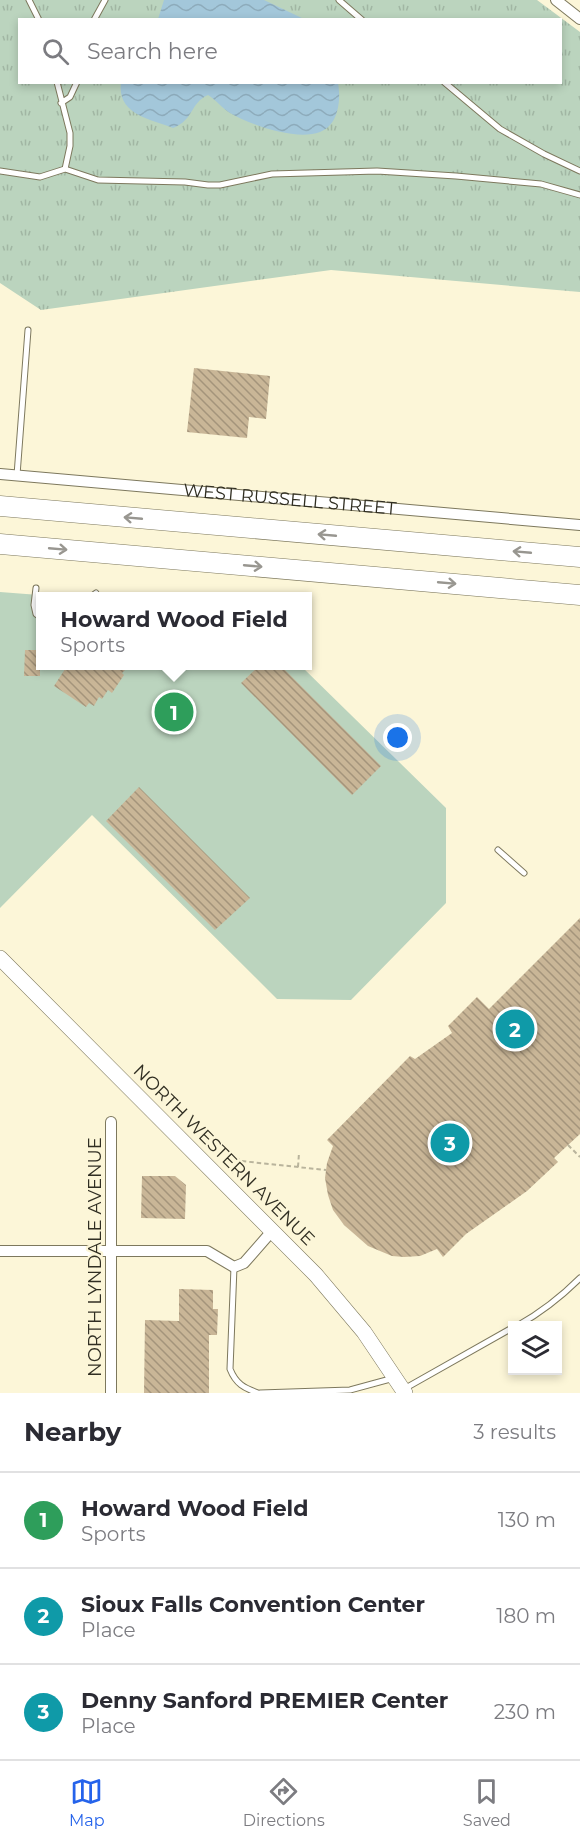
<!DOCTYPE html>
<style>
:root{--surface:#fff;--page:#f7f7f7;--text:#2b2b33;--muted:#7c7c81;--line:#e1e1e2;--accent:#2563eb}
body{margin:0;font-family:Montserrat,sans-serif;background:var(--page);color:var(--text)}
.controls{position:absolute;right:18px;bottom:18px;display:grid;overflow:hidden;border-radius:0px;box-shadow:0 3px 9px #0003}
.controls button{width:54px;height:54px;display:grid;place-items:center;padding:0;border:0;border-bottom:2px solid var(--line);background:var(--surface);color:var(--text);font:30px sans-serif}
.you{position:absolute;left:398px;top:738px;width:21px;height:21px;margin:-15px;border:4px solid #fff;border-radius:50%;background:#1a73e8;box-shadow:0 0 0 9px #1a73e833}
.badge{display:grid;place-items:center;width:39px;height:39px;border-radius:50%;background:var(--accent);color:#fff;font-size:20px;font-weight:700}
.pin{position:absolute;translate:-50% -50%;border:3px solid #fff;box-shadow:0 2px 6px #0006}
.popup{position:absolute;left:36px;top:592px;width:276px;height:78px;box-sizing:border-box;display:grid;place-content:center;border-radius:0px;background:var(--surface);filter:drop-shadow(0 2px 4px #0005);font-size:20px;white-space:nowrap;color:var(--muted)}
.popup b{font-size:22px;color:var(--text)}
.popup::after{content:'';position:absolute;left:50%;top:100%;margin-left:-12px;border:12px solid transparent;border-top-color:var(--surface)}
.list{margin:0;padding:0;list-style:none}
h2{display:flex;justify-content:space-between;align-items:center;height:78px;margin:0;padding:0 24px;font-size:26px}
h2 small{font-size:20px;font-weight:400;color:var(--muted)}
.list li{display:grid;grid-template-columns:39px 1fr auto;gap:18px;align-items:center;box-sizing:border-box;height:96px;padding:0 24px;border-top:2px solid var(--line)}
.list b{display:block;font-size:22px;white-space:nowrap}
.list p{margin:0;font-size:20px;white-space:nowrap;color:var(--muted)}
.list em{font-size:20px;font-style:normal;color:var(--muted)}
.icon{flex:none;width:33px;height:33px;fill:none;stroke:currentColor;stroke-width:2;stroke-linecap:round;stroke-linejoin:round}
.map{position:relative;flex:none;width:580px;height:1393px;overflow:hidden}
.search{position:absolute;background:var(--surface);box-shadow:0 3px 9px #0003;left:18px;right:18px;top:18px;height:66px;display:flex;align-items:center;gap:15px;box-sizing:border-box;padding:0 21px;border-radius:0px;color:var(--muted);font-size:22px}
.sheet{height:366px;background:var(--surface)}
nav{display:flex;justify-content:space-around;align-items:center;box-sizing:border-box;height:84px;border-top:2px solid var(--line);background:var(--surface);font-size:16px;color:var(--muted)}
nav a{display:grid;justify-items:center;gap:3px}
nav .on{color:var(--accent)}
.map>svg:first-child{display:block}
</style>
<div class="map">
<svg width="580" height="1393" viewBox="0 0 580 1393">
<defs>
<pattern id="grass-tufts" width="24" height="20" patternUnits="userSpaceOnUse" patternTransform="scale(1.5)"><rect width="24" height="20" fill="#bbd4be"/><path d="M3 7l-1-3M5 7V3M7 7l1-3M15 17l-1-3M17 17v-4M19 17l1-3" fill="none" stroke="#a1b6a3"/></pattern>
<pattern id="water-waves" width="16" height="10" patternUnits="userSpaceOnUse" patternTransform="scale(1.5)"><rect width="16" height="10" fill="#a3c7da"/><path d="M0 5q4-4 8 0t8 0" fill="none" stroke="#8dabbb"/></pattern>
<pattern id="building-back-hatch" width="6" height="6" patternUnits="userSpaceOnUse" patternTransform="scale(1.5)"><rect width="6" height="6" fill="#c9b697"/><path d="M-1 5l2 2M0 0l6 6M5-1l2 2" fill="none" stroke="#a4947b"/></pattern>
</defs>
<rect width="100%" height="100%" fill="#fcf6d8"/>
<path fill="url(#grass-tufts)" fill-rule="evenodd" d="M0 0H537L580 32V292L331 270 41 310 0 283ZM20 20H560V82H20Z"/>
<path fill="#bbd4be" d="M0 592 52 596H40V666H301L446 808V903L351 1000 277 999 92 815 0 908Z"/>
<path fill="url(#water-waves)" d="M164 0H264L304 19H158Z
M121 83H338C341 99 339 125 320 132 296 141 251 125 230 113 222 108 216 100 208 95 190 103 194 120 173 128 149 119 117 114 121 83Z"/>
<path fill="url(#building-back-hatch)" d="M194 368 270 376 266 419 249 417 247 438 187 432Z
M25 650H40V676H24Z
M67 666H129L122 673 124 675 112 693 108 690 102 699 99 697 94 706 89 703 86 707 54 686Z
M259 666H281L381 766 352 795 241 683Z
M139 787 250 898 215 930 106 821Z
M580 918V1134L554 1158 558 1162 527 1191 466 1234 443 1257 437 1249 420 1256 404 1257 392 1256 368 1246 344 1225 333 1210 328 1195 325 1178 327 1163 333 1146 327 1140 410 1056 415 1059 452 1033 448 1026 477 997 489 1009Z
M142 1176H175L186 1185 185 1219 141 1218Z
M179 1289 213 1290V1309H218L217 1335H209V1393H144L145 1320 179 1321Z"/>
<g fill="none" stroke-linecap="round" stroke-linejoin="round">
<defs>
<path id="lane" d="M29 0 39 20
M339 0 362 20
M94 20 105 0
M444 82 500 129 544 154 580 171
M61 103 70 97 77 82
M65 169 98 180 185 182 208 185H220L272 174 377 171 456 176 541 184 580 195
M0 171 40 177 65 169 70 146V133L57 82
M17 475 28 330
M36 588 34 605 36 614 40 617
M92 596 96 593
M498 850 524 873
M234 1267 230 1369C236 1384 244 1388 258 1393
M517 1326C542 1312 560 1298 580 1278
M404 1389 512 1328
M260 1393 350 1390 394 1378"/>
<g id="street">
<path d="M556 0 580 19"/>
<path id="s1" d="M0 474 580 525"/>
<path d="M111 1122V1393"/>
<path d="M0 1251H207L234 1267 244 1263 272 1231"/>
</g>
<path id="secondary" d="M0 958 316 1275 364 1332 405 1393"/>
<path id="highway" d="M0 506 580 557
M0 544 580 595"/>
</defs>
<use href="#lane" stroke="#7d785d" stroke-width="7"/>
<use href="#street" stroke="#7d785d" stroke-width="12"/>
<use href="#secondary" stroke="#7d785d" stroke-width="16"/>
<use href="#highway" stroke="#7d785d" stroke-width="21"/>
<path stroke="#b9b49c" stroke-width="2" stroke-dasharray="4.5 3" stroke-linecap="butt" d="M568 1145 580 1157
M230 1152 241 1161 326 1170
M298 1167 299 1153
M232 1173 241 1161"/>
<use href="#lane" stroke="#fff" stroke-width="5"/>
<use href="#street" stroke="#fff" stroke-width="10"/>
<use href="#secondary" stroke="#fff" stroke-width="15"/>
<use href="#highway" stroke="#fff" stroke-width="20"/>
</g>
<defs><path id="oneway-shaft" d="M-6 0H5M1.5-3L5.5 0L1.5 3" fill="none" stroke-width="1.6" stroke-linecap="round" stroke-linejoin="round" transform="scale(1.5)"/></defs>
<g stroke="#989690">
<use href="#oneway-shaft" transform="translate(133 518) rotate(-175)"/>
<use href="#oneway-shaft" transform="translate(327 535) rotate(-175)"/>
<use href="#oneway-shaft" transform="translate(58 549) rotate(5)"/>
<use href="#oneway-shaft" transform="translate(522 552) rotate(-175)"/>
<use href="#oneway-shaft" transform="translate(253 566) rotate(5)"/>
<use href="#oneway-shaft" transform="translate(447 583) rotate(5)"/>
</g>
<g text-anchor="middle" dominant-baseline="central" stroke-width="4.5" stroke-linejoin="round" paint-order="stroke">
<g font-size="18" fill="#302e22" stroke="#fcf6d8">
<text stroke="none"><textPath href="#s1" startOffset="291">WEST RUSSELL STREET</textPath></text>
<text transform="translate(224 1155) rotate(45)">NORTH WESTERN AVENUE</text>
<text transform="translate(95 1257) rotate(-90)">NORTH LYNDALE AVENUE</text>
</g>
</g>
</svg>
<div class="controls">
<button><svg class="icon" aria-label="layers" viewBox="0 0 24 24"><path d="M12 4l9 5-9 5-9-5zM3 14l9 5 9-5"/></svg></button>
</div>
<div class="you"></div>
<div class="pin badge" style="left:174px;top:712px;background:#2e9e5b">1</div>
<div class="popup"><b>Howard Wood Field</b>Sports</div>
<div class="pin badge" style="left:515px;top:1029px;background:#0f9aa8">2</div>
<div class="pin badge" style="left:450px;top:1143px;background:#0f9aa8">3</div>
<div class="search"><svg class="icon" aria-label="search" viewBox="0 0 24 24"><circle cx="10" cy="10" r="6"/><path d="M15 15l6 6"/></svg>Search here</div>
</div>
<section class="sheet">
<h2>Nearby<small>3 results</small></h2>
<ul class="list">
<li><span class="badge" style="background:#2e9e5b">1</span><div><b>Howard Wood Field</b><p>Sports</p></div><em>130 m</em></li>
<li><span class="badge" style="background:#0f9aa8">2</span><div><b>Sioux Falls Convention Center</b><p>Place</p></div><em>180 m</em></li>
<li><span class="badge" style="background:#0f9aa8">3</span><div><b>Denny Sanford PREMIER Center</b><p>Place</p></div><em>230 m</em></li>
</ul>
</section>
<nav>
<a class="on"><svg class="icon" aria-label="map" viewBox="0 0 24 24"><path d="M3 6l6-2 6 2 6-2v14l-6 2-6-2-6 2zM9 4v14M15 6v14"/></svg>Map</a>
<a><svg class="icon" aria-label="directions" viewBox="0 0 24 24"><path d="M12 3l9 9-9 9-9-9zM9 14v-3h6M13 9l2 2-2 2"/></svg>Directions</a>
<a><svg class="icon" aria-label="saved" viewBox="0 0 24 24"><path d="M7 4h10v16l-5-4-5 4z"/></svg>Saved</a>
</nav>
